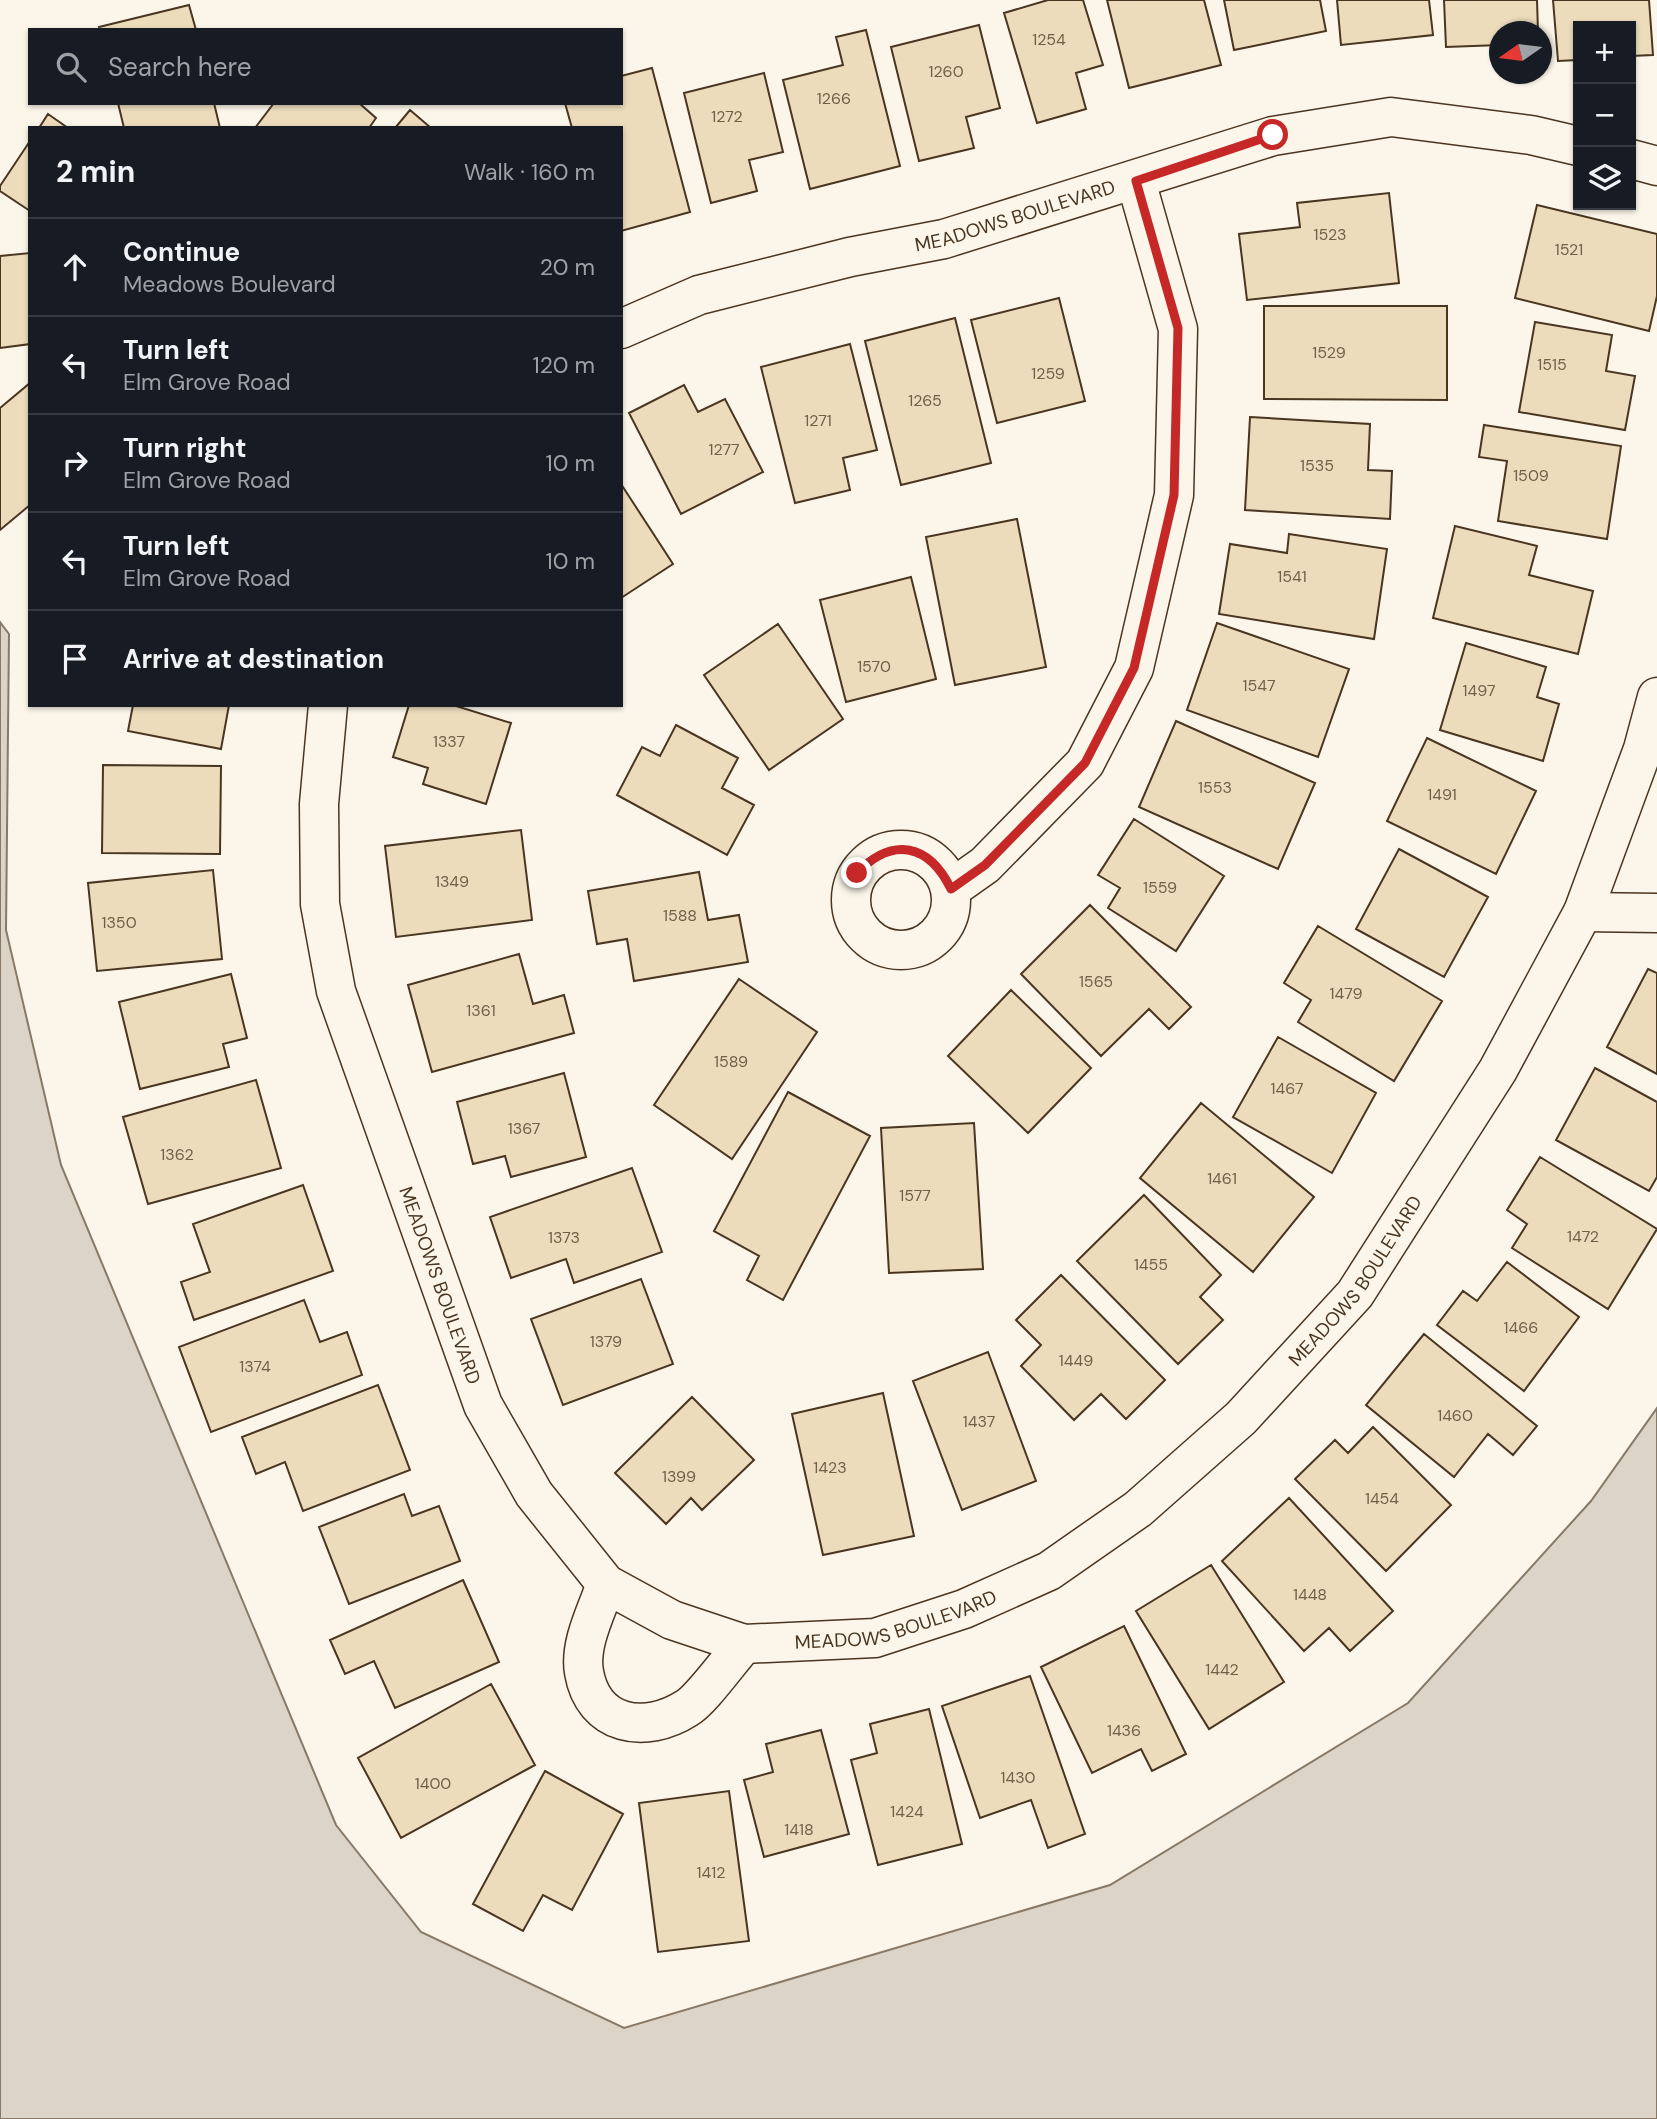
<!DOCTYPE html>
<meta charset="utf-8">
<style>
:root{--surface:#171b24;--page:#242831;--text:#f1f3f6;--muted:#9ea1a6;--line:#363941}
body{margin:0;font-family:"DM Sans",sans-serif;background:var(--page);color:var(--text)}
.controls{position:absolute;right:21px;top:21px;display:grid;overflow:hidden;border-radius:0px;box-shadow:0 2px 5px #0004}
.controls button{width:63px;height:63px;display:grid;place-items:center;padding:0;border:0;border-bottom:2px solid var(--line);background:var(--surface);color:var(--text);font:35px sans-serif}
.compass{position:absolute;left:1489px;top:21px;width:63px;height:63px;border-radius:50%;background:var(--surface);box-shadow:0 2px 5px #0004;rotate:256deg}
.stop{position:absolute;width:21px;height:21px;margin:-16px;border:5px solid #c62828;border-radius:50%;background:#fff}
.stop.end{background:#c62828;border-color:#fff;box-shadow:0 2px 7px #0008}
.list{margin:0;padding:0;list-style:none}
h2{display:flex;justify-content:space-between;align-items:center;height:91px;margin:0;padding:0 28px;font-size:30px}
h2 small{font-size:23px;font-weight:400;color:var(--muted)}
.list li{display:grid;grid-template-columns:46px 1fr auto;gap:21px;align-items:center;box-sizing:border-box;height:98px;padding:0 28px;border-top:2px solid var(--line)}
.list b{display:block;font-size:26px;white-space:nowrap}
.list p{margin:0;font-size:23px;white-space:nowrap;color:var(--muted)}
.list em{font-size:23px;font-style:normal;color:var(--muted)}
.icon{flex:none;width:38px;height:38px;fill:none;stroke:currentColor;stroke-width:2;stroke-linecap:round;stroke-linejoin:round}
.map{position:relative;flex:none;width:1657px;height:2119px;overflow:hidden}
.search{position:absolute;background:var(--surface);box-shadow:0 2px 5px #0004;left:28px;top:28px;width:595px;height:77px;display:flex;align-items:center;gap:18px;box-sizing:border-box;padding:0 24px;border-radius:0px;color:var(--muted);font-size:26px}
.panel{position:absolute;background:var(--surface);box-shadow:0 2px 5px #0004;left:28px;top:126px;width:595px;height:581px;border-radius:0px}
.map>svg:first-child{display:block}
</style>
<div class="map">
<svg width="1657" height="2119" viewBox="0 0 1657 2119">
<rect width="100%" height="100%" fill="#fbf6e9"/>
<path fill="#dcd4c6" stroke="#887966" stroke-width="2" d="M0 622 9 634 6 930 61 1165 336 1825 421 1932 624 2028 1110 1885 1408 1703 1591 1501 1657 1408V2119H0Z"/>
<path fill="#ecdcbc" stroke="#4a3520" stroke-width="2" d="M1048 0H1083L1103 65 1076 73 1086 109 1037 123 1004 13Z
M1107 0H1204L1221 65 1129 88Z
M1224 0H1320L1326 31 1234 50Z
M1337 0H1429L1433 35 1341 45Z
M1444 0H1537L1538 32H1500V45L1446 47Z
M1553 0H1649L1653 55 1631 56V26H1578V60L1558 61Z
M189 5 196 30H100L99 27Z
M979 25 1000 108 966 117 974 148 919 161 891 47Z
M866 30 900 166 810 189 783 80 843 65 836 37Z
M652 68 690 212 621 231V128H572L565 103H621V76Z
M764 73 783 152 749 160 757 191 711 203 684 93Z
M118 103H214L220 128H124Z
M274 103H359L376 118 369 128H255Z
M410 110 431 128H395Z
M48 114 68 128H39Z
M30 141V211L0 191V186Z
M1389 193 1399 283 1247 300 1239 234 1300 227 1297 203Z
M1537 205 1657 234V296L1649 331 1515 298Z
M30 253V344L0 348V256Z
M1059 298 1085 401 997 423 971 320Z
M1264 306H1447V400L1264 399Z
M955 318 991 463 901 485 865 341Z
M1535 322 1612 335 1606 371 1635 376 1625 430 1519 412Z
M850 344 877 450 843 458 850 490 795 503 761 367Z
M30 383V505L0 530V408Z
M684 385 698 412 725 399 763 472 681 514 629 413Z
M1250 417 1370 424 1368 470 1392 471 1390 519 1245 510Z
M1484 425 1621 446 1607 539 1498 521 1507 461 1479 457Z
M621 484 673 564 621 598Z
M1017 519 1046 667 955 685 926 537Z
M1455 526 1537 546 1529 575 1593 591 1578 654 1433 618Z
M1289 534 1387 549 1374 639 1219 614 1230 544 1287 553Z
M911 577 936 679 846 702 820 600Z
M1217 623 1349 669 1318 757 1187 710Z
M778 624 843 719 769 770 704 675Z
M1466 643 1546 667 1537 697 1559 704 1543 761 1440 730Z
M133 705H229L221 749 128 731Z
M409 705H453L511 723 486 804 423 784 428 768 393 757Z
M1176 721 1315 783 1278 869 1139 807Z
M676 725 738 758 722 788 754 805 727 855 617 795 642 747 660 756Z
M1427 738 1536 791 1496 874 1387 821Z
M103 765 221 766 220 854 102 853Z
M1134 819 1224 876 1176 951 1108 908 1120 888 1098 875Z
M521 830 532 920 396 937 385 846Z
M1399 849 1488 897 1444 977 1356 929Z
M213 870 222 959 97 971 88 883Z
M699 872 708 920 739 915 748 962 634 981 627 939 597 944 588 891Z
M1090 905 1191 1007 1169 1029 1149 1009 1101 1056 1021 974Z
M1318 926 1442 1001 1394 1081 1298 1022 1311 1000 1284 983Z
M519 954 533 1004 564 995 574 1033 432 1072 408 985Z
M1648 969 1657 973V1074L1607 1047Z
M231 974 247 1038 223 1044 229 1067 140 1089 119 1002Z
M739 979 817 1032 732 1159 654 1105Z
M1011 990 1091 1068 1028 1133 948 1056Z
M1278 1037 1376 1093 1332 1173 1233 1117Z
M1595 1068 1657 1102V1177L1649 1191 1556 1140Z
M564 1073 586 1157 511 1177 505 1156 473 1164 457 1102Z
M256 1080 281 1168 148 1204 123 1117Z
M788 1092 870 1136 783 1300 747 1280 759 1256 714 1231Z
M1201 1103 1314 1197 1253 1272 1140 1178Z
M974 1123 983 1269 889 1273 881 1128Z
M1540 1157 1657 1229 1608 1309 1512 1248 1527 1224 1507 1210Z
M632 1168 662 1252 574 1283 566 1259 511 1278 490 1217Z
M303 1185 333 1271 194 1320 181 1282 210 1272 193 1224Z
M1144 1195 1221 1275 1200 1297 1223 1320 1178 1364 1077 1261Z
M1507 1262 1579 1317 1524 1391 1437 1325 1463 1291 1477 1301Z
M1061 1275 1165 1380 1126 1419 1101 1394 1074 1420 1021 1366 1041 1345 1016 1320Z
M641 1279 673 1364 563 1405 531 1319Z
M304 1300 320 1342 347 1332 362 1375 211 1432 179 1347Z
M1424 1334 1537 1426 1513 1455 1488 1434 1454 1477 1366 1405Z
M988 1352 1036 1481 962 1510 913 1381Z
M378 1385 410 1470 303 1511 285 1462 256 1474 242 1437Z
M883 1393 914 1536 823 1555 792 1414Z
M692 1397 754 1460 702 1510 691 1498 666 1524 615 1473Z
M1373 1427 1451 1505 1386 1571 1295 1479 1335 1440 1348 1453Z
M404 1494 412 1516 439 1506 460 1561 349 1604 319 1527Z
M1289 1498 1393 1611 1350 1651 1329 1628 1304 1651 1222 1561Z
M1211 1565 1284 1682 1209 1729 1136 1611Z
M463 1580 499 1662 395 1708 374 1661 345 1674 330 1640Z
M1124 1626 1186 1754 1152 1771 1141 1749 1092 1773 1041 1667Z
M1030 1676 1085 1834 1048 1848 1031 1800 980 1818 942 1706Z
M491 1684 535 1765 401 1838 358 1758Z
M929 1709 962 1844 878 1865 851 1760 877 1753 870 1724Z
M821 1730 849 1834 764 1857 744 1780 773 1772 766 1744Z
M545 1771 623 1814 572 1910 543 1895 523 1931 473 1904Z
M729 1791 749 1941 658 1952 639 1803Z"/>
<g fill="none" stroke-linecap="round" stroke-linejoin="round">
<defs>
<g id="street">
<path d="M1631 159 1657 166"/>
<path id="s1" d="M621 329 699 295 850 257 944 239 1273 136 1391 117 1531 135 1578 146"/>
<path id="s2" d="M328 705 319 804 320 904 336 991 483 1405 534 1494 606 1584 672 1620 744 1644 875 1638 964 1609 1049 1571 1138 1509 1241 1418 1355 1294 1498 1070 1583 912 1643 749 1657 697"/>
<circle cx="901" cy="900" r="50"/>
<path d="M951 889 985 865 1085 763 1134 668 1174 495 1178 329 1136 181"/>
<path d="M1583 912 1657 913"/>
<path d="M606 1584C597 1610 579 1644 584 1672 593 1726 645 1735 687 1708 702 1699 730 1659 744 1644"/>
</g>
</defs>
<use href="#street" stroke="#4a3520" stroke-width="41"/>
<use href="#street" stroke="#fbf6e9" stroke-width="38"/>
</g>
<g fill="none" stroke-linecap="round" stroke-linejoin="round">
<path stroke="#c62828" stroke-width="9" d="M857 873C893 836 929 844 951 889L985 865 1085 763 1134 668 1174 495 1178 328 1136 181 1273 135"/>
</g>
<g text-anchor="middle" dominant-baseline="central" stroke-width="5" stroke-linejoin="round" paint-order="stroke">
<g font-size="16" fill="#725f47">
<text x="1049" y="39">1254</text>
<text x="946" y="71">1260</text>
<text x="834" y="98">1266</text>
<text x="727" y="116">1272</text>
<text x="1330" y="234">1523</text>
<text x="1569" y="249">1521</text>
<text x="1329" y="352">1529</text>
<text x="1552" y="364">1515</text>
<text x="1048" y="373">1259</text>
<text x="925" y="400">1265</text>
<text x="818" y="420">1271</text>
<text x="724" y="449">1277</text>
<text x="1317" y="465">1535</text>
<text x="1531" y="475">1509</text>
<text x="1292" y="576">1541</text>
<text x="874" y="666">1570</text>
<text x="1259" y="685">1547</text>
<text x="1479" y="690">1497</text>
<text x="449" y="741">1337</text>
<text x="1215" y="787">1553</text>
<text x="1442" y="794">1491</text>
<text x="452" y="881">1349</text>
<text x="1160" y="887">1559</text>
<text x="680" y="915">1588</text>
<text x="119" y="922">1350</text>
<text x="1096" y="981">1565</text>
<text x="1346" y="993">1479</text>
<text x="481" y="1010">1361</text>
<text x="731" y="1061">1589</text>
<text x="1287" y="1088">1467</text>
<text x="524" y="1128">1367</text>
<text x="177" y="1154">1362</text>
<text x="1222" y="1178">1461</text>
<text x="915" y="1195">1577</text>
<text x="1583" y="1236">1472</text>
<text x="564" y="1237">1373</text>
<text x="1151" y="1264">1455</text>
<text x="1521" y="1327">1466</text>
<text x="606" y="1341">1379</text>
<text x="1076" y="1360">1449</text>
<text x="255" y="1366">1374</text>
<text x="1455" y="1415">1460</text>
<text x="979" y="1421">1437</text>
<text x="830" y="1467">1423</text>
<text x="679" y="1476">1399</text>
<text x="1382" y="1498">1454</text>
<text x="1310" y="1594">1448</text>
<text x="1222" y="1669">1442</text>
<text x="1124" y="1730">1436</text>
<text x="1018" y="1777">1430</text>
<text x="433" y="1783">1400</text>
<text x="907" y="1811">1424</text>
<text x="799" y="1829">1418</text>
<text x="711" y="1872">1412</text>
</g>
<g font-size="19" fill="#4a3520" stroke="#fbf6e9">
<text stroke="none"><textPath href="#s1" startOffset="411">MEADOWS BOULEVARD</textPath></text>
<text stroke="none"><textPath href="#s2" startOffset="1839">MEADOWS BOULEVARD</textPath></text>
<text stroke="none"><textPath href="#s2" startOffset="600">MEADOWS BOULEVARD</textPath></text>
<text stroke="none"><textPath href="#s2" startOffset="1251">MEADOWS BOULEVARD</textPath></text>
</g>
</g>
</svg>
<div class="controls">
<button>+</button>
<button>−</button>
<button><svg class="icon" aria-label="layers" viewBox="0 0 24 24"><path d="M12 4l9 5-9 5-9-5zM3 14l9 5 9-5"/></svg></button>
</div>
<svg class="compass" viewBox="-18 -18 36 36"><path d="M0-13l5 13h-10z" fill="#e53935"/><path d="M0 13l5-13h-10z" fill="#9ea1a6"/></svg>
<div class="stop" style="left:1273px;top:135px"></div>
<div class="stop end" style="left:857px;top:873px"></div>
<div class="search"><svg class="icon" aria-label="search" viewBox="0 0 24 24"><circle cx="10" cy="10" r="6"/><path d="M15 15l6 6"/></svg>Search here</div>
<section class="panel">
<h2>2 min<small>Walk · 160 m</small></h2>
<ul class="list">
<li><svg class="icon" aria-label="ahead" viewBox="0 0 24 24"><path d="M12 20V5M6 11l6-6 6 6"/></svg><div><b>Continue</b><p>Meadows Boulevard</p></div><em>20 m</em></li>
<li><svg class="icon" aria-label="left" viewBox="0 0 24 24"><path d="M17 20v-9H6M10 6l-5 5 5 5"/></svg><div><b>Turn left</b><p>Elm Grove Road</p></div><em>120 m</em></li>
<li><svg class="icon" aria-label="right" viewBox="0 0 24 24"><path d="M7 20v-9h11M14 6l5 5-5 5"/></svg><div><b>Turn right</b><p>Elm Grove Road</p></div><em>10 m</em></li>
<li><svg class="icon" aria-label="left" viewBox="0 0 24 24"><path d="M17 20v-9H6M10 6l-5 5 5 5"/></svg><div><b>Turn left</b><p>Elm Grove Road</p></div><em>10 m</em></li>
<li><svg class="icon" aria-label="arrive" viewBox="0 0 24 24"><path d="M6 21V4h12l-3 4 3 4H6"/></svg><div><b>Arrive at destination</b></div></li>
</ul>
</section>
</div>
